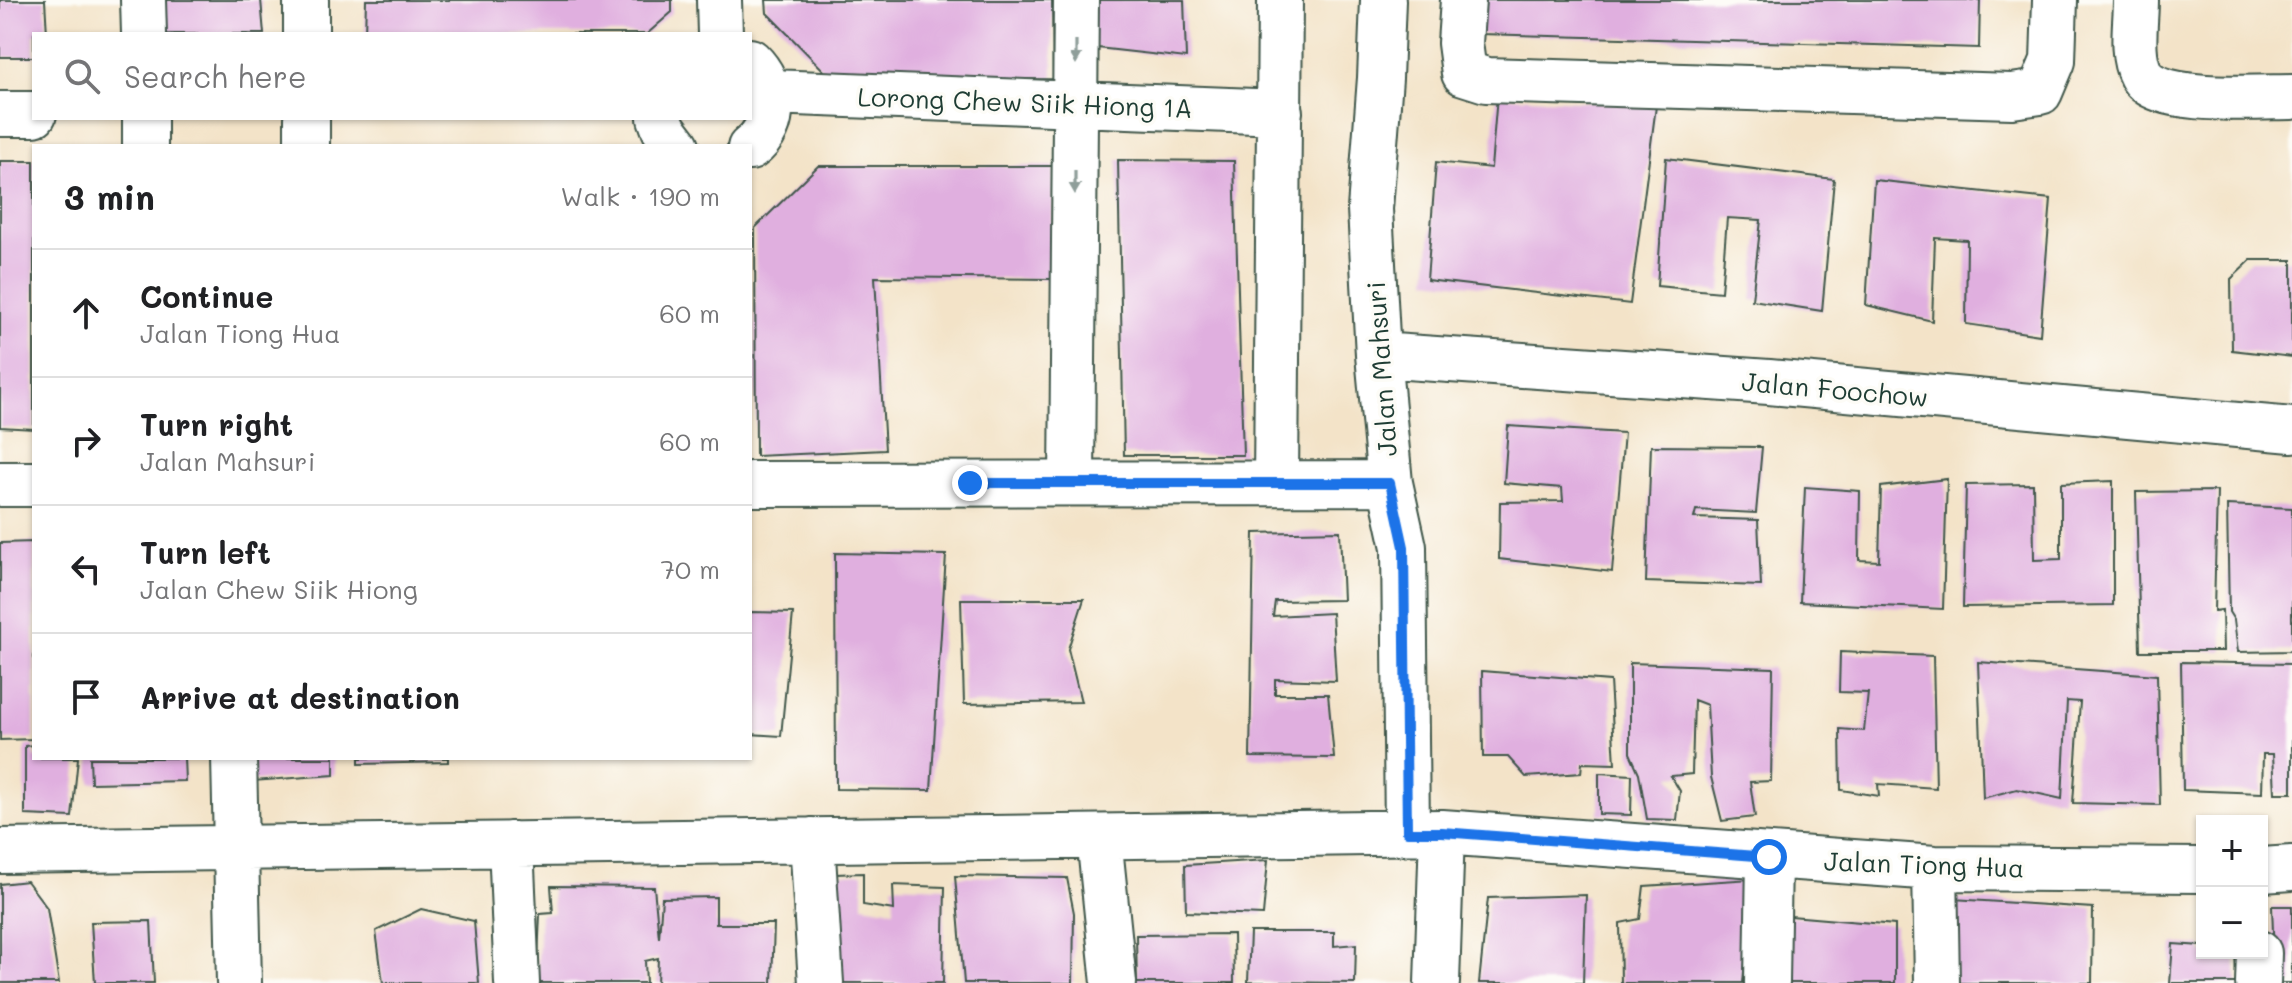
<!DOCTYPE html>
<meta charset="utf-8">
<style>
:root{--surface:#fff;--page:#f2f2f2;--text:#202124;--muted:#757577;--line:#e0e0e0}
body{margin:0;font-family:Mali,sans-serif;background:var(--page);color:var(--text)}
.controls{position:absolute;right:24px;bottom:24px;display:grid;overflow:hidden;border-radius:0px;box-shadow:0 2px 6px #0004}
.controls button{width:72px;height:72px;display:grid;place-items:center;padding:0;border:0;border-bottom:2px solid var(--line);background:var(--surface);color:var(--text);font:40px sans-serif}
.stop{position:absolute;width:24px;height:24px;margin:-18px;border:6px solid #1a73e8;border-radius:50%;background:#fff}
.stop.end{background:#1a73e8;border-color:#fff;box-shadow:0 2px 8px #0008}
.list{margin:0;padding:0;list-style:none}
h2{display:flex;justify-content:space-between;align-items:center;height:104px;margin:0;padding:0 32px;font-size:34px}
h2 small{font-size:26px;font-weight:400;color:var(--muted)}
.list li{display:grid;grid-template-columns:52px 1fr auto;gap:24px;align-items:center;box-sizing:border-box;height:128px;padding:0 32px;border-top:2px solid var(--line)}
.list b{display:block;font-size:30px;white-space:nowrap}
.list p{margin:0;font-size:26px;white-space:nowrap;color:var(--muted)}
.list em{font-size:26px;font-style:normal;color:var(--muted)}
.icon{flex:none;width:44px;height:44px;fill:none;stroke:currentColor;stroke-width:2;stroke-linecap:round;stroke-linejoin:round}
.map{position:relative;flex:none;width:2292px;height:983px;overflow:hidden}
.search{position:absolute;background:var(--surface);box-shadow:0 2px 6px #0004;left:32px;top:32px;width:720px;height:88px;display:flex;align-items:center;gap:20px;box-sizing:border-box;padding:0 28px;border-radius:0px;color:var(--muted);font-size:30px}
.panel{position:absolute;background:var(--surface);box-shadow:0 2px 6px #0004;left:32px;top:144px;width:720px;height:616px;border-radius:0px}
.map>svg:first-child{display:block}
</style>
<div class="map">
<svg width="2292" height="983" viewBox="0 0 2292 983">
<rect width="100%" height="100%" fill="#fdfcf7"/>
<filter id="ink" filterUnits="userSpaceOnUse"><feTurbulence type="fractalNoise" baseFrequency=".0125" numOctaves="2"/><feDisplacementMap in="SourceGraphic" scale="16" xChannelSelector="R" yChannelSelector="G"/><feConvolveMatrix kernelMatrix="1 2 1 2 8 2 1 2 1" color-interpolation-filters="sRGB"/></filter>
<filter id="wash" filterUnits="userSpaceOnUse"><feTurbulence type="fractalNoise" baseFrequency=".006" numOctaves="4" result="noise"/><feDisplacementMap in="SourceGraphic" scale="32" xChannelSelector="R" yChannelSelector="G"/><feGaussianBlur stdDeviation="1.8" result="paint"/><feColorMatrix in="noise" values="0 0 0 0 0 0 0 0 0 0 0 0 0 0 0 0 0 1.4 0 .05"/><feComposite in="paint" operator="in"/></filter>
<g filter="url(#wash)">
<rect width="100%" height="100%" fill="#f3e3c8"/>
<g id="blocks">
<path fill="#e0afdf" d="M0 0H45L47 34H34V57H0Z
M155 0H261L264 34H156Z
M366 0H672V12L647 34H365Z
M766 0H1052L1053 79 833 80 767 13Z
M1089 0H1184L1186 58 1089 47Z
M1480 0H1980L1979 48 1480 34Z
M1497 96 1656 106 1630 304 1427 280 1436 162 1491 168Z
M1666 158 1834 179 1822 311 1752 300 1761 220 1727 218 1721 292 1657 286Z
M1118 160 1234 161 1243 455H1124Z
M0 161H34V429L0 427Z
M818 166H1054L1051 279 875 277 885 450 756 456 755 228Z
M1874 180 2051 199 2040 335 1966 324 1967 240 1935 238 1932 321 1866 305Z
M2251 260H2292V357L2232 350 2231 279Z
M1508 426 1624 433 1612 572 1499 559 1500 502 1563 501 1562 488 1504 483Z
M1651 446 1762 447 1756 513 1696 510 1694 518 1758 520 1761 586 1646 582Z
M1947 479 1943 609 1800 602 1805 487 1860 491 1859 560 1879 561 1881 487Z
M2113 481V605L1963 607 1966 485 2033 484 2034 560 2061 559V483Z
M2217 491 2214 611 2222 610 2223 651H2140L2136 492Z
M2227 505 2292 508V651L2238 652 2234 620 2229 612Z
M1340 531 1343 600 1275 601 1273 616 1332 613 1336 681 1275 679V694H1328L1334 758 1250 757 1254 533Z
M34 542V739L0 740V543Z
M835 553 946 555 931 790 836 789Z
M961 599H1084L1068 649 1081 702 964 704Z
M750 612 793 613 781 736 750 734Z
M1840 652 1933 656 1936 788 1878 784 1879 796 1841 790 1840 729 1864 731 1868 693 1839 692Z
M1978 662 2157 675 2160 805 2073 803 2080 702 2067 701 2062 799 2017 789 1983 798Z
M2181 662 2292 664V793H2275L2273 754H2263L2262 793 2183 790Z
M1630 663 1773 668 1771 781 1750 782 1755 817 1722 821 1711 777 1707 705 1694 700 1692 774 1671 776 1680 791 1677 820 1647 819 1639 773 1630 753Z
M1482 671 1610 681 1615 764 1582 763 1581 773 1526 777 1508 757H1483Z
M34 745V758H78L72 817 25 815V746Z
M90 758H184L185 781 91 783Z
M253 758H334V775L253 781Z
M359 758H448V762L359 764Z
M1599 773 1632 775 1631 815 1599 814Z
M1268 860 1263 915 1186 912 1185 865Z
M863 873V905L894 910 893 885 945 887 943 983H840L835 874Z
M955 876 1067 878 1074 913 1073 983H964Z
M1752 879 1743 983H1621L1620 923 1640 919 1644 886Z
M27 881 47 908 59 983H0V884Z
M551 886 654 887 659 938 662 898 716 897V924H774L772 983H657L658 958 645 961 646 983H537L540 914 553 913Z
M1586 895 1583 983H1479L1488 898Z
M1953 899 2093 908 2092 983H1955Z
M2272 906H2292V983H2275Z
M421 909 474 921 479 983H383L376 931Z
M1779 915 1895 925V983H1782Z
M151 921 154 983H95L91 922Z
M1250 932H1334V946L1356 944 1355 983 1248 982Z
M1233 934 1234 983H1137L1136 935Z
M2173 944 2202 946V953H2235L2237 983H2170Z"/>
</g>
</g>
<g filter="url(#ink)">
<use href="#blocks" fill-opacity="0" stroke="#3f564a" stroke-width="2"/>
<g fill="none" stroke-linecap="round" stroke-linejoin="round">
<defs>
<path id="minor" d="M143 0 144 34
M306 0V34
M719 0 720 34
M1383 0 1380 78 1370 209 1378 355 1390 483 1404 547 1407 832
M1463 0 1460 43 1464 73 1486 80 2012 96 2040 92 2053 61 2055 0
M2136 0C2136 23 2130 54 2141 75 2156 105 2260 97 2292 97
M750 61C774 84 780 126 750 148
M770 92 1280 112
M0 114H34
M145 118V146
M307 118V146
M660 118 664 129 677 146
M1378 355 1769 382 2292 430
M1072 483 1076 0
M1276 483 1280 0
M0 484H34
M750 484 1390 483
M234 758 239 983
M1099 837 1114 983
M812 840 821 983
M511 844 517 983
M0 851 1442 832 1935 868 2202 870
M1935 868 1937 983
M2262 870 2292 868
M1437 983 1442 832
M1767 983 1769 857
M2258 983 2259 953"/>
</defs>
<use href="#minor" stroke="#3f564a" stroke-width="48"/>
<use href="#minor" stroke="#fff" stroke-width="44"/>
</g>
<defs><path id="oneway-solid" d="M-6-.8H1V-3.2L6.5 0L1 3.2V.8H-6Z" transform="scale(2)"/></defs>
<g fill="#8f9e9a">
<use href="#oneway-solid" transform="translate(1076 52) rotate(90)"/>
<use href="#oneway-solid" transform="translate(1075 182) rotate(90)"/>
</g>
</g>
<g fill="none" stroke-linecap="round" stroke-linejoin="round" filter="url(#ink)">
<path stroke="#1a73e8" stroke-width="10" d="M970 483H1390L1404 547 1407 832H1442L1769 857"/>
</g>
<g text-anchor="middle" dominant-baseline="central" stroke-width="7" stroke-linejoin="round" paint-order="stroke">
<g font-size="26" fill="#1f3d34" stroke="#fdfcf7">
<text transform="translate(1025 102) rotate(2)">Lorong Chew Siik Hiong 1A</text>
<text transform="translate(1381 369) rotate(-94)">Jalan Mahsuri</text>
<text transform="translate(1835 389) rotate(5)">Jalan Foochow</text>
<text transform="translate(1924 864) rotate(2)">Jalan Tiong Hua</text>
</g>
</g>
</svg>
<div class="controls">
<button>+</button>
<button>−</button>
</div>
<div class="stop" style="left:1769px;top:857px"></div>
<div class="stop end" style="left:970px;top:483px"></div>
<div class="search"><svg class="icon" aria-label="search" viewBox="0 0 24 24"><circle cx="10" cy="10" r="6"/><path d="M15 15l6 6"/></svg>Search here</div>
<section class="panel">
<h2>3 min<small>Walk · 190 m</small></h2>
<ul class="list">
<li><svg class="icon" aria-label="ahead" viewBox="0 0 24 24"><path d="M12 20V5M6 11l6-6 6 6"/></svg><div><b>Continue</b><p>Jalan Tiong Hua</p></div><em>60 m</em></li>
<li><svg class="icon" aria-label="right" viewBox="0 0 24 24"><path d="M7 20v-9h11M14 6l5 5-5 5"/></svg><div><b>Turn right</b><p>Jalan Mahsuri</p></div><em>60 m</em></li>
<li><svg class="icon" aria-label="left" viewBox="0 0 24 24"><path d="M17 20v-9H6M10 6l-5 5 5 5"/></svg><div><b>Turn left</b><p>Jalan Chew Siik Hiong</p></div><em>70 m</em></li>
<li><svg class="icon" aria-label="arrive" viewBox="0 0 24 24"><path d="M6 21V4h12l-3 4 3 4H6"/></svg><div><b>Arrive at destination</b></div></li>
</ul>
</section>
</div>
